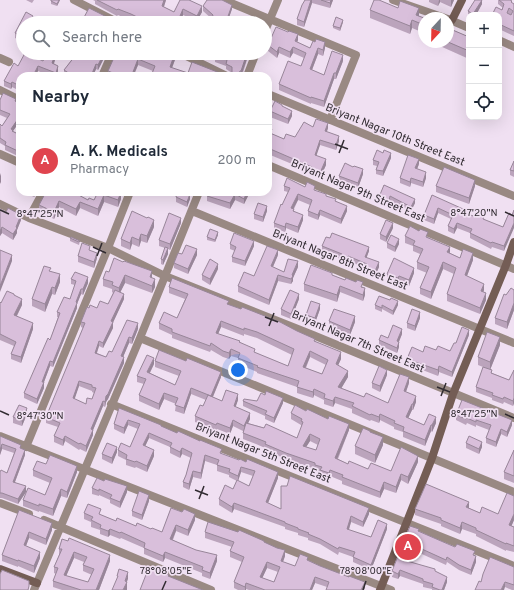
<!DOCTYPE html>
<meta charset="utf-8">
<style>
:root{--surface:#fff;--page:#f6f6f7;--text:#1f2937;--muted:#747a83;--line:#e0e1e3;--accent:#578412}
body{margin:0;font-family:Overpass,sans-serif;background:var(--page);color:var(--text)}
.controls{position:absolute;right:12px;top:12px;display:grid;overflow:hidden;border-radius:8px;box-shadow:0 4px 16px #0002}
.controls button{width:36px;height:36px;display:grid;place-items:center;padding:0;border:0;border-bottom:1px solid var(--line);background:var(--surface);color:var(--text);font:20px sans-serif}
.compass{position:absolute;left:418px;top:12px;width:36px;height:36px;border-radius:50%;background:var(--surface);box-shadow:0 4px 16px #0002;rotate:202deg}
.you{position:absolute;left:238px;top:370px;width:14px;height:14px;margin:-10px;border:3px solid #fff;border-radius:50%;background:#1a73e8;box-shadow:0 0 0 6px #1a73e833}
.badge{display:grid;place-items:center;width:26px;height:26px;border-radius:50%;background:var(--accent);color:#fff;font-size:13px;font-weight:700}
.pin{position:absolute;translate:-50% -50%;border:2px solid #fff;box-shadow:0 1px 4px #0006}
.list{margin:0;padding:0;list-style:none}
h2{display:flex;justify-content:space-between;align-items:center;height:52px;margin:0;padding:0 16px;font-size:17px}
h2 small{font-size:13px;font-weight:400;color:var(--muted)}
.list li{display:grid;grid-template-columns:26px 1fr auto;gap:12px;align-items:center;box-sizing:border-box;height:72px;padding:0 16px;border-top:1px solid var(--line)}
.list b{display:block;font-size:15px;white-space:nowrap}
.list p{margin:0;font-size:13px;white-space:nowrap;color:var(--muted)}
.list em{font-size:13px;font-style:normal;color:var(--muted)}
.icon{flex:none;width:22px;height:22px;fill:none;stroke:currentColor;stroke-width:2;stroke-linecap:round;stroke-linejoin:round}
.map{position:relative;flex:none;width:514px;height:590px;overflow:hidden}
.search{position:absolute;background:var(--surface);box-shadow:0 4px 16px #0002;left:16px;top:16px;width:256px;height:44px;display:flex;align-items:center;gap:10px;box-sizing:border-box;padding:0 14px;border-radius:22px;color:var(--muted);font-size:15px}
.panel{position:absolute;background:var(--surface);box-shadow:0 4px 16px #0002;left:16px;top:72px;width:256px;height:124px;border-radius:12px}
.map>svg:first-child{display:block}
</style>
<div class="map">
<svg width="514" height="590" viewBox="0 0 514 590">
<rect width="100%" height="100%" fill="#f0e0f2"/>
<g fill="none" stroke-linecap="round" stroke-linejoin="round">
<path stroke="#998983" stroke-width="8" d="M74 0 119 23
M224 0 356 55 330 120
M393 0 445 18
M448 19 469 28
M265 31 278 0
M499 40 514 47
M180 53 227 76
M0 58 9 62
M102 76 112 53
M247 76 256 53
M0 90 20 100
M268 94 514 196
M0 154 20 163
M268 165 514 269
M0 204 29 218 108 248 165 276 313 335 514 418
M192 211 514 343
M29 218 43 192
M140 338 514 492
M111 404 514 566
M0 436 391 590
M26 447 108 248 130 192
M0 503 29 514
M44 520 211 590
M34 590 140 338 199 192"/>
<path stroke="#745d55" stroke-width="8" d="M452 20 462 0
M0 569 37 583
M380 590 432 458 453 394 506 265 514 242"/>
</g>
<path fill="#bba4bc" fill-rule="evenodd" d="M26 0H34L32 3Z
M60 0 57 6 51 4V1Z
M93 0H166L164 7 174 12 180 0H191V1L202 12 197 21 183 15 180 23H137L118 15 117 16 95 4V1Z
M305 0H333L330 8 312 3 304 27 297 25V19Z
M429 0H454L451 7 440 2 438 6 429 2Z
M482 0V4L476 15H469V17L468 16V11Z
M498 0H510L512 3 514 4V36L499 29V15L503 8 498 4Z
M203 6 232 9 227 23H212V19L203 11Z
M370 10 419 16 424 18V39V33L412 28 410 34 370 18Z
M33 22 23 42 15 38V33Z
M343 22 340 31 333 28V26Z
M448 28 469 37V59L431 42H448Z
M298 40 297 42 310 48H325L323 56 318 54 312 70 324 75 343 61 336 79H334L324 107 311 103V104L279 90V84L301 66 304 58 293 53 290 58 279 53 277 58 268 51V45Z
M58 53H103L104 58 98 70 96 69 93 76H66L64 75V70L72 59 62 53 61 55Z
M116 53H176V57L172 68 188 73 225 75H230L232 73 226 69V66L215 62V60L198 53H249L242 76H151L153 71 138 65 135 73 137 76H108V71Z
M55 60 54 64 58 71 57 76H50L38 71 20 76V91L12 87 11 89 4 86V81L18 66 43 61Z
M0 100 16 101 20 104V121L13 131 20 135V157L5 150V146L0 143V124L2 126 7 118 0 115Z
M282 107 292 116 288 124 270 117V111Z
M313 127 328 128 327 132 339 141 336 150 320 145 316 155 326 165 320 178 311 174V172L268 154V128L272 134 284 139 295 137Z
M391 158 383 176 376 174V170L377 166 373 165V160Z
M514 161V177L510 175V170Z
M419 164 417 169 426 178 423 187 411 183 410 187 400 183V178Z
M363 174 358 188 339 182V176Z
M384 185 415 203 411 211 390 201 389 205 379 202V197Z
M284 186 305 187 315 191 336 201 347 211 341 224 320 215 318 220 308 216V211L310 205 298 200 294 209V211L303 220 298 233 286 228 285 232 274 228V223L288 192 284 191Z
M436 186H475L469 204 436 192Z
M26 192H37L34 197 26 193Z
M46 192 88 200H94L97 194 93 192H121V199L118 207 104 202 98 216 80 208 76 216 59 207 54 219 39 212V205Z
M208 192H250L244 204 235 200 230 209 207 201V196Z
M432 195 463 213 476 217 485 219 484 220 503 227 509 213 504 251 492 247 491 249 470 238V233L457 228 454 234 448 231V226L451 219 438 213 434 224 424 220V215Z
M176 197 190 199 187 207 176 202Z
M0 209 21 220 17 230V233L13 240 2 233 0 236Z
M267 211 263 222 254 219V214Z
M181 223 170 250 168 249V254L163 265 161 264V259L165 248 159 246V240Z
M154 227 147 243 141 241 139 247 132 244 130 250 121 246V239Z
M393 228 386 242 380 239V234Z
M218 235 215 242 207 240V237Z
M405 236 428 237 450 253 460 258 473 260 467 276 484 290 483 292 486 300 480 314 447 301V294L454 274 443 269 431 299 420 294V288L427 273 417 269V262L420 254 413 251V246L405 243Z
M70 238 80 241 79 245 70 241Z
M387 243 399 244 395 252 387 248Z
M230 244 254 246 245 266 232 262V257L235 251 230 249Z
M322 246 369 251 366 258 379 267 375 276 366 272V268L348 261 347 264 340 262V259L322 251Z
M90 250 97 258 94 268 78 262V256Z
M182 254 197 255 188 274 174 268V263Z
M278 255 273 267 284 272 298 267 293 278V281L291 284 278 281 269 305 238 292V286L254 276Z
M218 269 210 285 202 280V275Z
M51 271 60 282 55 295 52 294 45 312 32 306V299Z
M109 272 152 278 155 287 152 293 125 283 120 292 124 299 113 322V328L103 348 99 346 97 353 106 357 112 352 138 329 132 344 129 343 123 357 124 363 108 399 106 402 105 407 103 406 93 430V435L86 452 80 449 79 450 65 441 63 446 54 442V436L58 427 46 423V417L83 328 81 327V322L89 308H97L108 304 113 293 112 292V289L103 286V279ZM79 386 92 391V392L94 393 92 399 86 404 74 399Z
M414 273 409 286 399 281 398 284 387 279V274Z
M332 275 363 287 365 295 363 301 340 292 337 302 304 291V284Z
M71 279 88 283 83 295 81 294 77 304V308L53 367 50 366 44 382V388L37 404 24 398V393L50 340 58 317H57V312L70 299 75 285 71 284Z
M169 287 229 305 315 341 341 359 338 365 348 377 341 388 364 397 388 403 409 383 406 392 416 402 413 410H412L408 418 424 425 436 423 432 432 431 431 425 446 403 437V432L394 429V427L380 420 379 423 371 420 370 421 352 413V409L335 403 333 407 324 404V400L314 395 313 398 297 393V387L257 373V372L238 364V358L231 356 229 359 223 357 211 350 210 352 172 338V335L159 329V323L177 318 185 299 169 293ZM221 327 244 336V334L257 338 292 355 288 366 255 353 240 342 218 334ZM310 357 326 365 322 374 306 368Z
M514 290V310L507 329 495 324V318L506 295Z
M14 296 22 305 17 316 33 329 21 363 11 359V354L14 346 0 340V302L1 303Z
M299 299 291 319 281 315V309Z
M375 305H398L393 315 382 309V312L375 309Z
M320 309 315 323 306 320V315Z
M420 318 415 331 407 328V323Z
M329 321 355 322 350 335 329 327Z
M402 334 399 342V347L397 353 379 345V340Z
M469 335 452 377 439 372 438 376 407 364V359L423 352 436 350 450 351 456 343Z
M500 345 490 370 492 373 509 380 514 370V403L513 406 504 402 503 404 492 400V398L476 392V387L483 367 478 365V357Z
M155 361 221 377 213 397 222 401 238 400 235 407 250 419 248 423 297 438 301 428V425L291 419V413L306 411 349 430 338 459 348 464 368 469 391 471 418 462 408 484 401 480 396 493 384 489 380 498 342 484V481L330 476 329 480 320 476V473L315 471V469L286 459 265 450V448L256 444 243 439V431L233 426 230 434 217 429 216 431 195 422V416L203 406 206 400 191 394 184 414 175 411 176 404 164 399 159 410 139 401V395L144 384 137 382V376L154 364 150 373 175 385 179 376 155 367ZM310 441 318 445 316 450 306 447Z
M387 375 380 392 372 388V383Z
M243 401H257L283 403 274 423 265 419V416L243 406Z
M119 408 222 454 278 478 268 503 281 509 369 514 363 527 351 522 349 530 371 537 387 529 371 570 353 562V557L339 552 338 555 320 544 308 540V538L298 535V533L285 529V527L234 509 232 513 219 505V499L233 489 237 481 229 477V475L217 471V465L205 461 201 479 193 477 189 490 183 487V482L186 475 191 458 182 454 180 458 170 453V447L149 438 145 446 154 456 147 472 136 467 135 468 126 465V460L118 456V450L130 447 138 429 128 425 124 434 114 429V424ZM241 472 253 476 249 486 238 481Z
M27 414 22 426 13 423V417Z
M456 415 512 425 507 437 501 434 496 447 486 443V438L489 430 476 425V427L467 423 466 425 456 420Z
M370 432 383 445 375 463 355 454V446Z
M0 436 21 449 25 455 15 482 26 492 18 504 2 498H0V472L7 473 14 453 2 449 0 455Z
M466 443 482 447 479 454 466 448Z
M514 450V483L504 479V472Z
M117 452 112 464 102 459V454Z
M46 464 77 472 67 498 61 496 53 516 39 511V512L23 506V500L45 495 50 483 33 476V470Z
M92 488 127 492 120 508 110 503V500L99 495V496L92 494Z
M514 496V520L511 526 514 527V552L506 550V551L476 536V534L462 529 460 534 441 526V524L415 515V509L469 508 480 513 498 514Z
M149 501 142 520 132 516V511Z
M171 508 195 520 188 536 176 531 173 540 217 561 210 579 202 576V573L165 558 163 562 144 554V548L121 538 120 539 110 535 108 537 100 534V530L91 527V522L84 519V513L101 515 116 521 162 532Z
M19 510 52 530 46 545 29 538 26 546 40 558 34 573 18 566V567L2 561V555Z
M419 531 441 541 475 556 476 562 471 575 459 570 447 562 446 565 413 550 409 561 435 572 447 582 444 590H432V589L423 587V584L400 576 398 579 392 577V571Z
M205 532 264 543 285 556 283 562 295 566 308 560 365 588 327 587 315 583 312 590H249L246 589V590H238L234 588V582L242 562 230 557V551L232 547 205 538ZM267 568 278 572 274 582 262 578Z
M62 539 110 561 99 590H62L53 587V581L56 574 54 573V567L59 555V549ZM74 558 84 562 83 565V571L92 575 88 582 66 576Z
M514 567V590H512L505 587 481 582Z"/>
<path fill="#988699" d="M59 0H60L57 6V4Z
M164 0H166L162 12V6Z
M311 0H312V3L304 27V22Z
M331 0H333L330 8V3Z
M439 0H440V2L438 6Z
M451 0H454L451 7Z
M482 0V4L476 15H473V14Z
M232 5V9L227 23H226Z
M202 6V12L197 21V16Z
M419 8V16L416 22V15Z
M183 9V15L180 23H177Z
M33 16V23H30Z
M343 20V22L340 31V28Z
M412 20V28L410 34V26Z
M298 34V40L295 47V41Z
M325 42V48L323 56V50Z
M279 47V53L277 58V52Z
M293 47V53L290 58V52Z
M318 48V54L310 75V69Z
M104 53V58L98 70V65Z
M175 53H176V57L170 73V67Z
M247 53H249L241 76V71Z
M55 55V60L52 68V63Z
M343 55V61L336 79V73Z
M138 59V65L133 76V72Z
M96 64V69L93 76H91Z
M38 66V71L36 76H33Z
M58 66V71L57 76H56V73Z
M334 73V79L324 107V101Z
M12 82V87L11 89V84Z
M292 111V116L288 124V119Z
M20 116V121L13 131V135L11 129Z
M328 123V128L325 136V131Z
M339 136V141L336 150V145Z
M320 140V145L315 160V155Z
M391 153V158L383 176V171Z
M326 159V165L320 178V173Z
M419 159V164L415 174V168Z
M270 168V173L268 179V173Z
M363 169V174L358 188V183Z
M426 172V178L423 187V182Z
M1 173V182L0 184V176Z
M411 178V183L410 187V182Z
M475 180V186L469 204V198Z
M34 192H37L34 197Z
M121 192V199L118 207V200Z
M247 192H250L244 204V199Z
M190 194V199L187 207V202Z
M235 194V200L230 209V203Z
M298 194V200L291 213V208Z
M104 195V202L98 216V209Z
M390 196V201L389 205V201Z
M415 199V203L411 211V207Z
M59 201V207L54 219V212Z
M80 202V208L76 216V209Z
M267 206V211L263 222V217Z
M347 206V211L341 224V219Z
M438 208V213L434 224V219Z
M320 210V215L318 220V215Z
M21 215V220L17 230V233L13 240V234Z
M303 215V220L298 233V227Z
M181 218V223L170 250V244Z
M154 220V227L147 243V236Z
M286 223V228L285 232V227Z
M393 223V228L386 242V237Z
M457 223V228L454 234V229Z
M514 223V228L504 251V246Z
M2 227V233L0 236V231Z
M218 232V235L215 242V240Z
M141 234V241L139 247V240Z
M132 237V244L130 250V243Z
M399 239V244L395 252V247Z
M254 241V246L245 266V261Z
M369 247V251L365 262V257Z
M450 247V253L447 252Z
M168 248V254L163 265V260Z
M197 249V255L188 274V269Z
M278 250V255L271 271V266Z
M97 253V258L94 268V262Z
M473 253V260L465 281V275Z
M12 255V261L0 292V286Z
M298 261V267L293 278V281L291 284 292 275Z
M379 262V267L375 276V271Z
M443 262V269L431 299V292Z
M218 264V269L210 285V279Z
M414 268V273L409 286V280Z
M152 271V279L150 277Z
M60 274V282L55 295V288Z
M125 275V283L119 295V288Z
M278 275V281L269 305V300Z
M399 276V281L398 284V278Z
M88 277V283L83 295V289Z
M155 279V287L152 293V286Z
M484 284V290L481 298V291Z
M340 286V292L337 302V295Z
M52 287V294L45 312V304Z
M365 288V295L363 301V295Z
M81 289V294L77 304V308L53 367V362Z
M486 293V300L480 314V308Z
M124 294V299L111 327V321Z
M299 294V299L291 319V314Z
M22 299V305L14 321V315Z
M398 301V305L393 315V311Z
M514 303V310L507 329V322Z
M320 304V309L315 323V318Z
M420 312V318L415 331V326Z
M355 316V322L350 335V330Z
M221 321V327L216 339V333Z
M113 322V328L103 348V343Z
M33 323V329L21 363V357Z
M138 323V329L132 344V338Z
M402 329V334L397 346V341Z
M469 330V335L452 377V372Z
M129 337V343L121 362V356Z
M500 337V345L490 370V362Z
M99 341V346L95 358V353Z
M399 342V347L397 353V348Z
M231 349V356L229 359V353Z
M310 351V357L303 373V367Z
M341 352V359L336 370V364Z
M124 357V363L108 399 106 402 105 407V402L106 396Z
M154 358V364L147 378V372Z
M50 361V366L44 382V388L37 404V399L42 382Z
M439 366V372L438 376V370Z
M387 370V375L380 392V386Z
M348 371V377L338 394V387Z
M221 372V377L211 401V396Z
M409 377V383L404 397V391Z
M79 381V386L73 404V398Z
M191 388V394L184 414V408Z
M314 389V395L313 398V392Z
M164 393V399L159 410V404Z
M238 394V400L234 412V406Z
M416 396V402L413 410V404Z
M335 397V403L333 407V401Z
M283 398V403L274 423V418Z
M514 398V403L513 406V401Z
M103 401V406L91 435V429Z
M412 404V410L406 423V417Z
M27 408V414L22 426V421Z
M250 413V419L244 432V426Z
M380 414V420L379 423V417Z
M436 417V423L432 432V425Z
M128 420V425L124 434V428Z
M233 420V426L230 434V428Z
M512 420V425L507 437V432Z
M349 424V430L335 464V458Z
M431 425V431L425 446V440Z
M501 429V434L496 447V442Z
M93 430V435L86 452V446Z
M149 433V438L143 451V445Z
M310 434V441L303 452V446Z
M65 436V441L63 446V440Z
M383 437V445L375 463V455Z
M482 442V447L479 454V449Z
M2 444V449L0 455V450Z
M117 447V452L112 464V458Z
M182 448V454L180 458V452Z
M25 450V455L13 487V482Z
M154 450V456L147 472V466Z
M205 455V461L201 479V473Z
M418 456V462L408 484V477Z
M77 466V472L67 498V492Z
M241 467V472L238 481V476Z
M330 470V476L329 480V473Z
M193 471V477L189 490V484Z
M278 472V478L266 508V502Z
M401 474V480L396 493V487Z
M384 482V489L380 498V492Z
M26 486V492L18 504V499Z
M127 486V492L120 508V502Z
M61 489V496L53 516V509Z
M149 495V501L142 520V515Z
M469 502V509L466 507Z
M234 503V509L232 513V507Z
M369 508V514L363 527V522Z
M514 513V520L509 532V525Z
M195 514V520L188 536V530Z
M351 516V522L347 535V529Z
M462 522V529L460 534V528Z
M52 523V530L46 545V539Z
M387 524V529L371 570V565Z
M176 525V531L170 545V539Z
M110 529V535L108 537V531Z
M29 532V538L24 551V545Z
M413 545V550L407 566V561Z
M285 550V556L281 567V561Z
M40 552V558L34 573V566Z
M74 552V558L64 581V575Z
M165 552V558L163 562V556Z
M110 555V561L99 590H96Z
M217 555V561L210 579V573Z
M476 556V562L471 575V570Z
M267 562V568L260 583V577Z
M400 570V576L398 579V574Z
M128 572V579L125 587 127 582V590H123L125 581Z
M315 577V583L312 590H310Z
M447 577V582L444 590H442Z
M365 582V588L364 590H361Z
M505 582V587L504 590H501Z
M246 583V590H245V587Z"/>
<path fill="#d9bfdb" stroke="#988699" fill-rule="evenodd" d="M51 0H59L57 4 51 1Z
M97 0H164L162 6 174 12 180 0H189L202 6 197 16 183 9 177 23H149L131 14 118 9 117 10Z
M207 0H222L232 5 226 22 212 18 213 15 203 6Z
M305 0H311L304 22 297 19 302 5Z
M321 0H331L330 3Z
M374 0H379L398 8 400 1 419 8 416 15 424 18V25L412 20 410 26 370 10Z
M475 0H482L473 14 468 11Z
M499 0H510L512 1 511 2 514 4V31L499 24V15H492L496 7 502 10 504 4ZM509 8 513 11 511 15 507 13Z
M89 8 113 20 112 22 113 23H81Z
M26 12 33 16 30 23H23V37L15 33Z
M434 12 445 16 444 18H431Z
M336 17 343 20 340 28 333 26Z
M276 27 288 32 289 31 298 34 295 41 310 48 313 41 315 42 316 39 325 42 323 50 318 48 310 69 324 75 332 51 343 55 336 73H334L324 101 311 97V98L279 84 288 61 301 66 306 53 293 47 290 52 279 47 277 52 268 45Z
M448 28 469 37V51L448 42Z
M25 53H27L43 61 47 53H50L55 55 52 63 58 66 56 73 38 66 33 76H20V86L12 82 11 84 4 81 14 63 18 66Z
M71 53H104L98 65 96 64 91 76H73L64 70 75 56Z
M116 53H175L170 67 188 73 192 62 225 75H230L232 73V67L226 64 227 60 215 56V54L212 53H247L241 71H240L238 76H151L155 66 138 59 133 72 137 74V76H111L113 73 108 71Z
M3 93 16 99 15 101 20 104V116L11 129 13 130 12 131 20 135V152L5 145 6 142 0 138V124L2 126 10 114 0 110V100Z
M275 101 282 105V106L292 111 288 119 270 111Z
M316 119 328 123 325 131 339 136 336 145 320 140 315 155 326 159 320 173 311 169 312 167 268 148V128L272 129 270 133 284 139 286 134 295 137 304 122 313 127Z
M377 150 383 153 384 150 391 153 383 171 376 170 379 162 373 160Z
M408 155 419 159 415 168 426 172 423 182 411 178 410 182 400 178Z
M514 161V171L510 170Z
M345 163 353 167 354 166 363 169 358 183 339 176Z
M268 167 270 168 268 173Z
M444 167 475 180 469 198 436 186Z
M287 178 305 187 307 182 315 186 314 190 326 194V196L336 199 335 201 347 206 341 219 320 210 318 215 308 211 312 200 298 194 291 208 294 209 293 211 303 215 298 227 286 223 285 227 274 223 281 204 282 205 290 188 284 186Z
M384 185 415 199 411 207 390 196 389 201 379 197Z
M46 192H73L88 200 89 198 94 200 98 192H121L118 200 104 195 98 209 80 202 76 209 59 201 54 212 39 205Z
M177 192H186L190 194 187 202 176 197Z
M208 192H247L244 199 235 194 230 203 207 196Z
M432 195 463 209 462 212 476 217 478 211 485 213 483 219 503 227 509 213 514 216V223L504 246 492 242 491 243 470 233 472 229 457 223 454 229 448 226 453 215 438 208 434 219 424 215Z
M258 203 267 206 263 217 254 214Z
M8 208 21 215 16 227 17 228 13 234 2 227 0 231V209L6 212Z
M514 210V216L512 215Z
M132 211 147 218 148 217 154 220 147 236 141 234 139 240 132 237 130 243 121 239Z
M169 213 181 218 170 244 159 240Z
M386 220 393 223 386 237 380 234Z
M410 226 419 231 420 229 428 232 426 237 450 247 447 252 460 258 463 249 473 253 465 275 484 284 481 291 486 293 480 308 447 294 456 268 443 262 431 292 420 288 429 267 417 262 423 249 413 245 415 241 405 236Z
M210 229 218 232 215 240 207 237Z
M234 233 254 241 245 261 232 257 236 247 230 244Z
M332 233 369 247 365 257 379 262 375 271 366 267 367 264 348 256 347 260 340 257 342 254 322 246 326 237 330 238Z
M391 235 399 239 395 247 387 243Z
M71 237 80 241 79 242 70 238Z
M82 243 90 246 89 250 97 253 94 262 78 256Z
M186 245 197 249 188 269 174 263 178 253 182 254Z
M267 246 278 250 271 266 284 272 288 259 298 261 292 275 293 276 291 279 278 275 269 300 238 286 244 272 254 276Z
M165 247 168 248 163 260 161 259Z
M0 250 12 255 0 286Z
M114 258 123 262 124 261 152 271 150 277 155 279 152 286 125 275 119 288 112 285 113 282 103 279 106 271 109 272Z
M394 258 414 268 409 280 399 276 398 278 387 274Z
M210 259 218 264 210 279 202 275Z
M311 265 332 273V275L345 280 346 278 356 282 357 280 363 282 361 287 365 288 363 295 340 286 337 295 304 284Z
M44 266 51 268 49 271 60 274 55 288 52 287 45 304 32 299Z
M75 272 88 277 83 289H81L76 302 77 303 53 362 50 361 42 382H44L37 399 24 393 48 338 50 340 60 313 57 312 64 297 70 299 76 281 71 279Z
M172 278 229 301 227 304 241 309 242 307 280 322 297 331 315 339 314 341 341 352 336 364 348 371 338 387 364 397 366 393 388 403 400 374 409 377 404 391 416 396 413 404H412L406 417 424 425 429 414 436 417 432 425H431L425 440 403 431 404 427 394 423 395 421 380 414 379 417 371 414 370 415 352 406 354 403 335 397 333 401 324 398 325 394 314 389 313 392 297 387 299 381 257 367 258 366 238 358 240 353 231 349 229 353 223 351 211 343 210 346 172 332V329L159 323 164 312 177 318 188 294 169 287ZM221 321 244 330V328L257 332 294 349 288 366 254 352 255 349 239 342 240 341 216 333ZM310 351 328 360 322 374 303 367Z
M511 288 514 290V303L507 322 495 318 504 294 506 295Z
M115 290 124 294 111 321 113 322 103 343 99 341 95 353 106 357 109 351 112 352 127 320 138 323 132 338 129 337 121 356 124 357 108 394 106 396 105 402 103 401 91 429 93 430 86 446 80 443 79 444 65 436 63 440 54 436 60 423 46 417 85 323 81 322 87 307 89 308 90 305 97 308 100 301 108 304ZM79 381 92 385V387L96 388 92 399 87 398 86 404 73 398Z
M290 290 299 294 291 314 281 309Z
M7 291 14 294V295L22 299 14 315 33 323 21 357 11 354 16 342 0 334V302L1 303Z
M379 296 390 300 391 298 398 301 393 311 382 305V308L375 305Z
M311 301 320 304 315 318 306 315Z
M334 309 355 316 350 330 329 321Z
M412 309 420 312 415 326 407 323Z
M393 325 402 329 397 341 399 342 397 348 379 340 381 335 388 338Z
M462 327 469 330 452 372 439 366 438 370 407 359 412 347 423 352 425 346 436 350 438 346 450 351 454 343H456Z
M487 332 500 337 490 362 478 357Z
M159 350 186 361 187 358 221 372 211 396 191 388 184 408 175 405 178 398 164 393 159 404 139 395 146 379 137 376 147 355 154 358 147 372 175 385 181 371 155 361Z
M379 366 387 370 380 386 372 383Z
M483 367 492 370 491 373 509 380 514 370V398L513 401 504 397 503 399 492 395 493 393 476 387Z
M226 390 238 394 234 406 250 413 244 426 233 420 230 428 217 423 216 425 195 416 200 405 203 406 208 395 222 401Z
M266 391 283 398 274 418 265 414 267 411 243 401 244 399 257 401 261 393 265 395Z
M462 400 512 420 507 432 501 429 496 442 486 438 491 425 476 420V422L467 418 466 419 456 415Z
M19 405 27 408 22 421 13 417Z
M295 405 306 411 307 409 328 419 329 416 349 424 335 458 348 464 349 461 368 469 371 463 391 471 401 447 418 456 408 477 401 474 396 487 384 482 380 492 342 477 343 475 330 470 329 473 320 470 322 467 315 465V463L286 453 265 444 266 442 256 438 243 433 246 423 264 428 266 424 297 438 303 422 301 421 302 419 291 413ZM310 434 320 439 316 450 303 446Z
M119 408 161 425V426L177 433 178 431 200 441V440L222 449 220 453 239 460 240 459 246 462 247 459 278 472 266 502 281 509V486H287L290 476 369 508 363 522 351 516 347 529 371 537 378 520 387 524 371 565 353 557 355 552 339 547 338 549 320 539 308 534 309 533 298 529V528L285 523V522L234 503 232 507 219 499 225 485 233 489 237 480 249 486 255 471 241 467 238 476 229 472 230 469 217 465 219 460 205 455 201 473 193 471 189 484 183 482 186 475 192 453 182 448 180 452 170 447 172 443 149 433 143 445 154 450 147 466 136 461 135 462 126 459 127 455 118 450 121 443 130 447 140 424 128 420 124 428 114 424Z
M363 428 370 431V432L383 437 375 455 355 446Z
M0 436 21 445 20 448 25 450 13 482 26 486 18 499 2 493H0V472L1 470 7 473 16 449 2 444 0 450Z
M469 436 482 442 479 449 466 443Z
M107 443 117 447 112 458 102 454Z
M514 450V476L504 472Z
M50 455 77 466 67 492 61 489 53 509 39 504V506L23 500 28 488 45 495 52 478 33 470 37 461 46 464Z
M97 478 104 481 105 479 127 486 120 502 110 498 112 495 99 489V491L92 488Z
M426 484 469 502 466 507 480 513 482 507 498 514 507 493 514 496V514L509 525 514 527V546L506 543V544L476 530V528L462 522 460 528 441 520V518L415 509Z
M139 491 149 495 142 515 132 511Z
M88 504 101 509 99 514 116 521 117 518 136 526 137 523 151 529 152 528 162 532 171 508 182 512 184 509 195 514 188 530 176 525 170 539 196 550 217 555 210 573 202 570 203 567 165 552 163 556 144 548 145 543 121 532 120 533 110 529 108 531 100 528 101 525 91 520 93 517 84 513Z
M19 510 52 523 46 539 29 532 24 545 40 552 34 566 18 560V561L2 555Z
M208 522 238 532 239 530 264 541V542L277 548 285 550 281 561 295 566 300 554 308 557 307 560 320 566 349 577V576L365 582 361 590H326L329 582 315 577 310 590H265L246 583 245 587 234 582 244 557 230 551 234 542 205 532ZM267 562 280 567 274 582 260 577Z
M410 526 419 529 418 531 441 541 455 547 457 544 475 551 473 555 476 556 471 570 459 565 447 557 446 560 413 545 407 561 435 569V571L447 577 442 590H440L432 587 433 584 423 581V579L400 570 398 574 392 571Z
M69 538 110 555 96 590H81L53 581 58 568 54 567 62 549H59L62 539 68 541ZM74 552 87 557 83 565 94 569 88 582 64 575Z
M490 557 514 567V585L505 582 501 590H475L479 581 481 582 483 574Z
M149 567 169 575 168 576 203 590H140Z
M119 569 128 572 125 581 127 582 123 590H112L118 576H117Z
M2 570 29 581V586L28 590H0V574Z"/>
<path fill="none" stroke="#312b31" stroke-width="1.5" d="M335 144 348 149M339 153 344 140M0 210 9 214M505 212 514 216M93 247 106 253M97 256 102 243M265 317 278 322M269 326 274 313M437 387 450 392M441 396 446 383M0 411 9 415M505 414 514 418M195 490 208 495M199 499 204 486M162 590 166 581M363 590 366 581"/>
<g text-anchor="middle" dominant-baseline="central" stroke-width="3.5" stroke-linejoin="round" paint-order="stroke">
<g font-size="11" fill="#312b31" stroke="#f0e0f2">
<text transform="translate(395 135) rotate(22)">Briyant Nagar 10th Street East</text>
<text transform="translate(358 191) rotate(23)">Briyant Nagar 9th Street East</text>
<text transform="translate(340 260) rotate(22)">Briyant Nagar 8th Street East</text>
<text transform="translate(358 342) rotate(23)">Briyant Nagar 7th Street East</text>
<text transform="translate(263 453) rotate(22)">Briyant Nagar 5th Street East</text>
</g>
</g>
<g font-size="10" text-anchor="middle" fill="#312b31" stroke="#f0e0f2" stroke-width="3.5" stroke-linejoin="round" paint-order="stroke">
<text x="474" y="216">8°47'20"N</text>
<text x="40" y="217">8°47'25"N</text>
<text x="474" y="417">8°47'25"N</text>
<text x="40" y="419">8°47'30"N</text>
<text x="166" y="574">78°08'05"E</text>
<text x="366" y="574">78°08'00"E</text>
</g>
</svg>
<div class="controls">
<button>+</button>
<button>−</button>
<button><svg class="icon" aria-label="locate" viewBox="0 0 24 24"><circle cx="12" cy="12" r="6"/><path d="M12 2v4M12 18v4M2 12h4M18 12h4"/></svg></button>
</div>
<svg class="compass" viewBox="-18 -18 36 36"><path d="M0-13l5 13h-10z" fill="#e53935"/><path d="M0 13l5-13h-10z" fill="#747a83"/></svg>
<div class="you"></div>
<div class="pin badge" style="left:408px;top:547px;background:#e0444e">A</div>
<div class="search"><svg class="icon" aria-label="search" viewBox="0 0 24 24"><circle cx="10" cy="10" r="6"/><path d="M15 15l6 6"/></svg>Search here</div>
<section class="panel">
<h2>Nearby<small></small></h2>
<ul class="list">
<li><span class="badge" style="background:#e0444e">A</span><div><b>A. K. Medicals</b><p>Pharmacy</p></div><em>200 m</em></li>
</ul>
</section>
</div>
